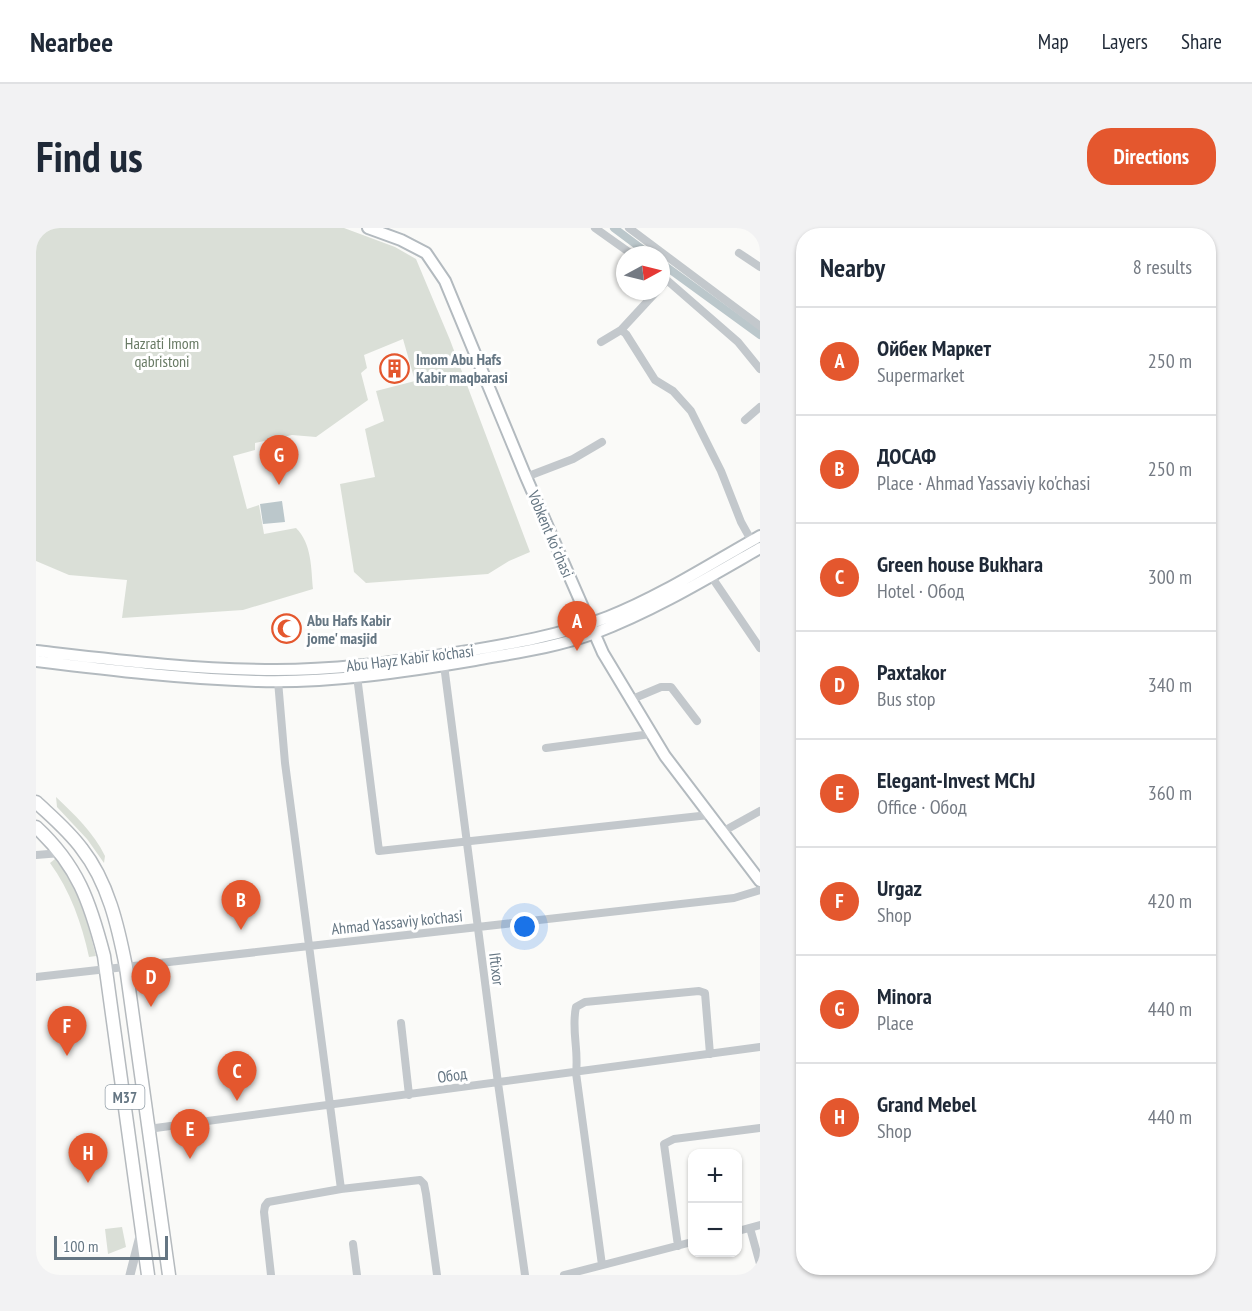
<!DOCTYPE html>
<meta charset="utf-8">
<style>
:root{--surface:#fff;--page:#f2f2f3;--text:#1f2937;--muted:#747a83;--line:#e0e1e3;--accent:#e4572e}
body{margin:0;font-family:"PT Sans Narrow",sans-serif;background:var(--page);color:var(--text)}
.controls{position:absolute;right:18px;bottom:18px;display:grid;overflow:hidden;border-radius:12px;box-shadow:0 2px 4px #0004}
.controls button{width:54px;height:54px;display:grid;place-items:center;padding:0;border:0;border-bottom:2px solid var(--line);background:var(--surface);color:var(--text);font:30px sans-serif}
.compass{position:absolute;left:580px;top:18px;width:54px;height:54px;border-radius:50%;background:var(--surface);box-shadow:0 2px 4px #0004;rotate:83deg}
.scale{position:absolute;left:18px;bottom:15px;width:114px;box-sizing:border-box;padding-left:6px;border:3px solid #657683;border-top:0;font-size:16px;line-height:21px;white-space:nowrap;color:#657683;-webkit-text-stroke:4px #fff;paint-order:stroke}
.you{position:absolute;left:489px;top:699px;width:21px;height:21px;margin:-15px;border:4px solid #fff;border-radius:50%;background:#1a73e8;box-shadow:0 0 0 9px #1a73e833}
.badge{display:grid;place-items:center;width:39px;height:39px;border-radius:50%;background:var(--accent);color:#fff;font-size:20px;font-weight:700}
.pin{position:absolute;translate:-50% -50px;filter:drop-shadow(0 2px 3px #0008)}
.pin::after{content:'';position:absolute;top:32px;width:21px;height:18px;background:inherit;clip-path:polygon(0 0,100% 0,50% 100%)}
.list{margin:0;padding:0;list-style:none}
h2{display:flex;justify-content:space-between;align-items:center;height:78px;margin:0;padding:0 24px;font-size:26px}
h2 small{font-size:20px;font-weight:400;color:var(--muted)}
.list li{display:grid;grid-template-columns:39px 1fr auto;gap:18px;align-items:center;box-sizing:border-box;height:108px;padding:0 24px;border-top:2px solid var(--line)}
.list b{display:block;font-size:22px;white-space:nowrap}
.list p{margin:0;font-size:20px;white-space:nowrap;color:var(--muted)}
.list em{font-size:20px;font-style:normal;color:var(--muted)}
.map{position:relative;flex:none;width:724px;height:1047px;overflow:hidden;border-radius:24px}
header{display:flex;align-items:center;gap:36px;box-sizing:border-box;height:84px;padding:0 30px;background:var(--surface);border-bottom:2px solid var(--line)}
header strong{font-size:28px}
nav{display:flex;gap:33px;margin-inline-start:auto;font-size:21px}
.intro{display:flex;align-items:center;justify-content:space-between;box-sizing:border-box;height:144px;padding:0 36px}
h1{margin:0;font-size:42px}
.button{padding:15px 27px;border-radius:24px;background:var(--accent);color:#fff;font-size:21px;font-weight:700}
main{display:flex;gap:36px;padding:0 36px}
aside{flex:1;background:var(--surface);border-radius:24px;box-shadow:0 2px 4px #0004}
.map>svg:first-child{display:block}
</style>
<header>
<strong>Nearbee</strong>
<nav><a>Map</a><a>Layers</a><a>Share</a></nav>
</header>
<div class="intro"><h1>Find us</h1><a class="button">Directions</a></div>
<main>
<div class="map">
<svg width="724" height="1047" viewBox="0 0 724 1047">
<rect width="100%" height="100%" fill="#fafaf8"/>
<path fill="#dadfd7" d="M0 0H308L359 19 380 31 414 112 494 324 473 333 452 346 330 355 318 344 304 256 339 249 329 201 348 193 340 163 379 153 367 111 328 127 331 140 325 145 332 172 280 209 256 207 219 215V222L197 228 211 281 223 277 228 306 260 300C276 316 275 340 277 361L207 382 86 390 91 352 33 347 0 333Z
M20 569C38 586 58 605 69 628L68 635 51 611 21 579Z
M19 631C42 658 52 695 60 728L53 729C46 696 34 662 14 635Z
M86 999 90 1019 72 1026 69 1001Z"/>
<path fill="#bbc7cb" d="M246 273 249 294 227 296 224 276Z"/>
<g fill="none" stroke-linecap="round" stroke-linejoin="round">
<path stroke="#bbc7cb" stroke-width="8" d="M578 0 614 27
M625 35 724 107"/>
<defs>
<path id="secondary" d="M332 0 365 12 390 25 409 53 490 249 567 425 629 528 724 653
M0 423C79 432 160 442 240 442 302 442 365 434 426 424 474 416 526 407 572 389 625 368 674 336 724 308
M0 433C74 442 148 451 222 453 294 455 368 444 439 432 478 425 521 419 559 405 617 383 670 351 724 320"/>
<path id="primary" d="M0 574C16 589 33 603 46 621 72 654 82 698 90 739L133 1047
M0 599C42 638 54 674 68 728L112 1047"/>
</defs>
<use href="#secondary" stroke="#b3babf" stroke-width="14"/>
<use href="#primary" stroke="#b5babe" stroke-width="15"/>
<path stroke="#c3c8cc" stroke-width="8" d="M559 0 597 27
M593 0 724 98
M703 25 724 39
M625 47 702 114 724 141
M625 59 631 52
M585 102 590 106 619 152 637 163 655 183 685 243 705 294 715 312
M565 114 585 102 621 63
M709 192 724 179
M490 249 537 231 566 214
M675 348 724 420
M408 437 462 855 489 1047
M321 448 343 623 673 587
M242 453 249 535 305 961
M594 472 625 459H635L661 493
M510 520 615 506
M686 604 724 583
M0 627 25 625
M0 749 698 670 724 662
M365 795 373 867
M112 901 724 819
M714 1000 724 1036
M702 1003 724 997
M317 1016 321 1047
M642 1018 628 916 638 911 724 900
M566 1037 540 845C543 822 535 801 540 779L549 774 663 763 669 765 674 826
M235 1047 228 984 229 978 232 974 305 961 384 952 388 956 390 966 401 1047
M528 1047 656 1014"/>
<path stroke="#c3c8cc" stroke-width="9" d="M94 1047 104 1008"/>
<use href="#secondary" stroke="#fff" stroke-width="10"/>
<use href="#primary" stroke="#fff" stroke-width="12"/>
</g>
<defs>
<symbol id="building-ring" viewBox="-11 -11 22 22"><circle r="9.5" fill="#fff" stroke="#e4572e" stroke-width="1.5"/><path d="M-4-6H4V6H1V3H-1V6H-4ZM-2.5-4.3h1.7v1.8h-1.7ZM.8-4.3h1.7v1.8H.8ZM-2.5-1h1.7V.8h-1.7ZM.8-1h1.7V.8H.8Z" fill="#e4572e"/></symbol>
<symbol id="mosque-ring" viewBox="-11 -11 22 22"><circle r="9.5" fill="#fff" stroke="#e4572e" stroke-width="1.5"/><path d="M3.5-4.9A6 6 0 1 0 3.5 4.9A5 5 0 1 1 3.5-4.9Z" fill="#e4572e"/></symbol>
</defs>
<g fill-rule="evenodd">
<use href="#building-ring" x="342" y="124" width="33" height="33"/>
<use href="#mosque-ring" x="234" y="384" width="33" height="33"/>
</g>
<g text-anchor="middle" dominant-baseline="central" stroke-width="6" stroke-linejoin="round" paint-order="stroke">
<rect fill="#fff" stroke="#939fa8" stroke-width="1.5" x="69.5" y="857" width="39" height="24" rx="4.5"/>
<g font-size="15" font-weight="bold" fill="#657683">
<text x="89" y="869">M37</text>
</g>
<g font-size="16" fill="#687a64" stroke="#fff">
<text x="126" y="115">Hazrati Imom<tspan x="126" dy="18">qabristoni</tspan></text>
</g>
<g font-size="16" font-weight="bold" fill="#657683" stroke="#fff" text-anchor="start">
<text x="380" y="131">Imom Abu Hafs<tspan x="380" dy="18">Kabir maqbarasi</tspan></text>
<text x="271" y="392">Abu Hafs Kabir<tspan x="271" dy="18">jome' masjid</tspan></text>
</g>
<g font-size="16" fill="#657683" stroke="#fff">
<text transform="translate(515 306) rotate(67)">Vobkent koʻchasi</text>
<text transform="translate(374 430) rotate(-7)">Abu Hayz Kabir ko'chasi</text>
<text transform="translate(361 694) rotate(-6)">Ahmad Yassaviy ko'chasi</text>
<text transform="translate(461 741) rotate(83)">Iftixor</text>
<text transform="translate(416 847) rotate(-8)">Обод</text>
</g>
</g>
</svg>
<div class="controls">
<button>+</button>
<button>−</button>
</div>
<svg class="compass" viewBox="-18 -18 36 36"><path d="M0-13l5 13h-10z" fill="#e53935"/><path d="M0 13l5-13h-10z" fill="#747a83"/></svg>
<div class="scale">100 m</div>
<div class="you"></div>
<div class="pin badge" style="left:541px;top:423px">A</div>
<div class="pin badge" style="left:205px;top:702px">B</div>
<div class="pin badge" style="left:201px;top:873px">C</div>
<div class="pin badge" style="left:115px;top:779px">D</div>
<div class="pin badge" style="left:154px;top:931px">E</div>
<div class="pin badge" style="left:31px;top:828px">F</div>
<div class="pin badge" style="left:243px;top:257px">G</div>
<div class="pin badge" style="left:52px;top:955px">H</div>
</div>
<aside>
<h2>Nearby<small>8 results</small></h2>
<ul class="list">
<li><span class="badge">A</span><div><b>Ойбек Маркет</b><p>Supermarket</p></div><em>250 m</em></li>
<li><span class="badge">B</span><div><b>ДОСАФ</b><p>Place · Ahmad Yassaviy ko'chasi</p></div><em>250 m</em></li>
<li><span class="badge">C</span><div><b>Green house Bukhara</b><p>Hotel · Обод</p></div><em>300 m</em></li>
<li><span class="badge">D</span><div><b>Paxtakor</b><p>Bus stop</p></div><em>340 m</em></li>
<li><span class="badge">E</span><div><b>Elegant-Invest MChJ</b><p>Office · Обод</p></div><em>360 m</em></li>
<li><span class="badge">F</span><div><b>Urgaz</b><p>Shop</p></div><em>420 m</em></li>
<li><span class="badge">G</span><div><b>Minora</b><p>Place</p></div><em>440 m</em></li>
<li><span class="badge">H</span><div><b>Grand Mebel</b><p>Shop</p></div><em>440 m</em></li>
</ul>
</aside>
</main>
